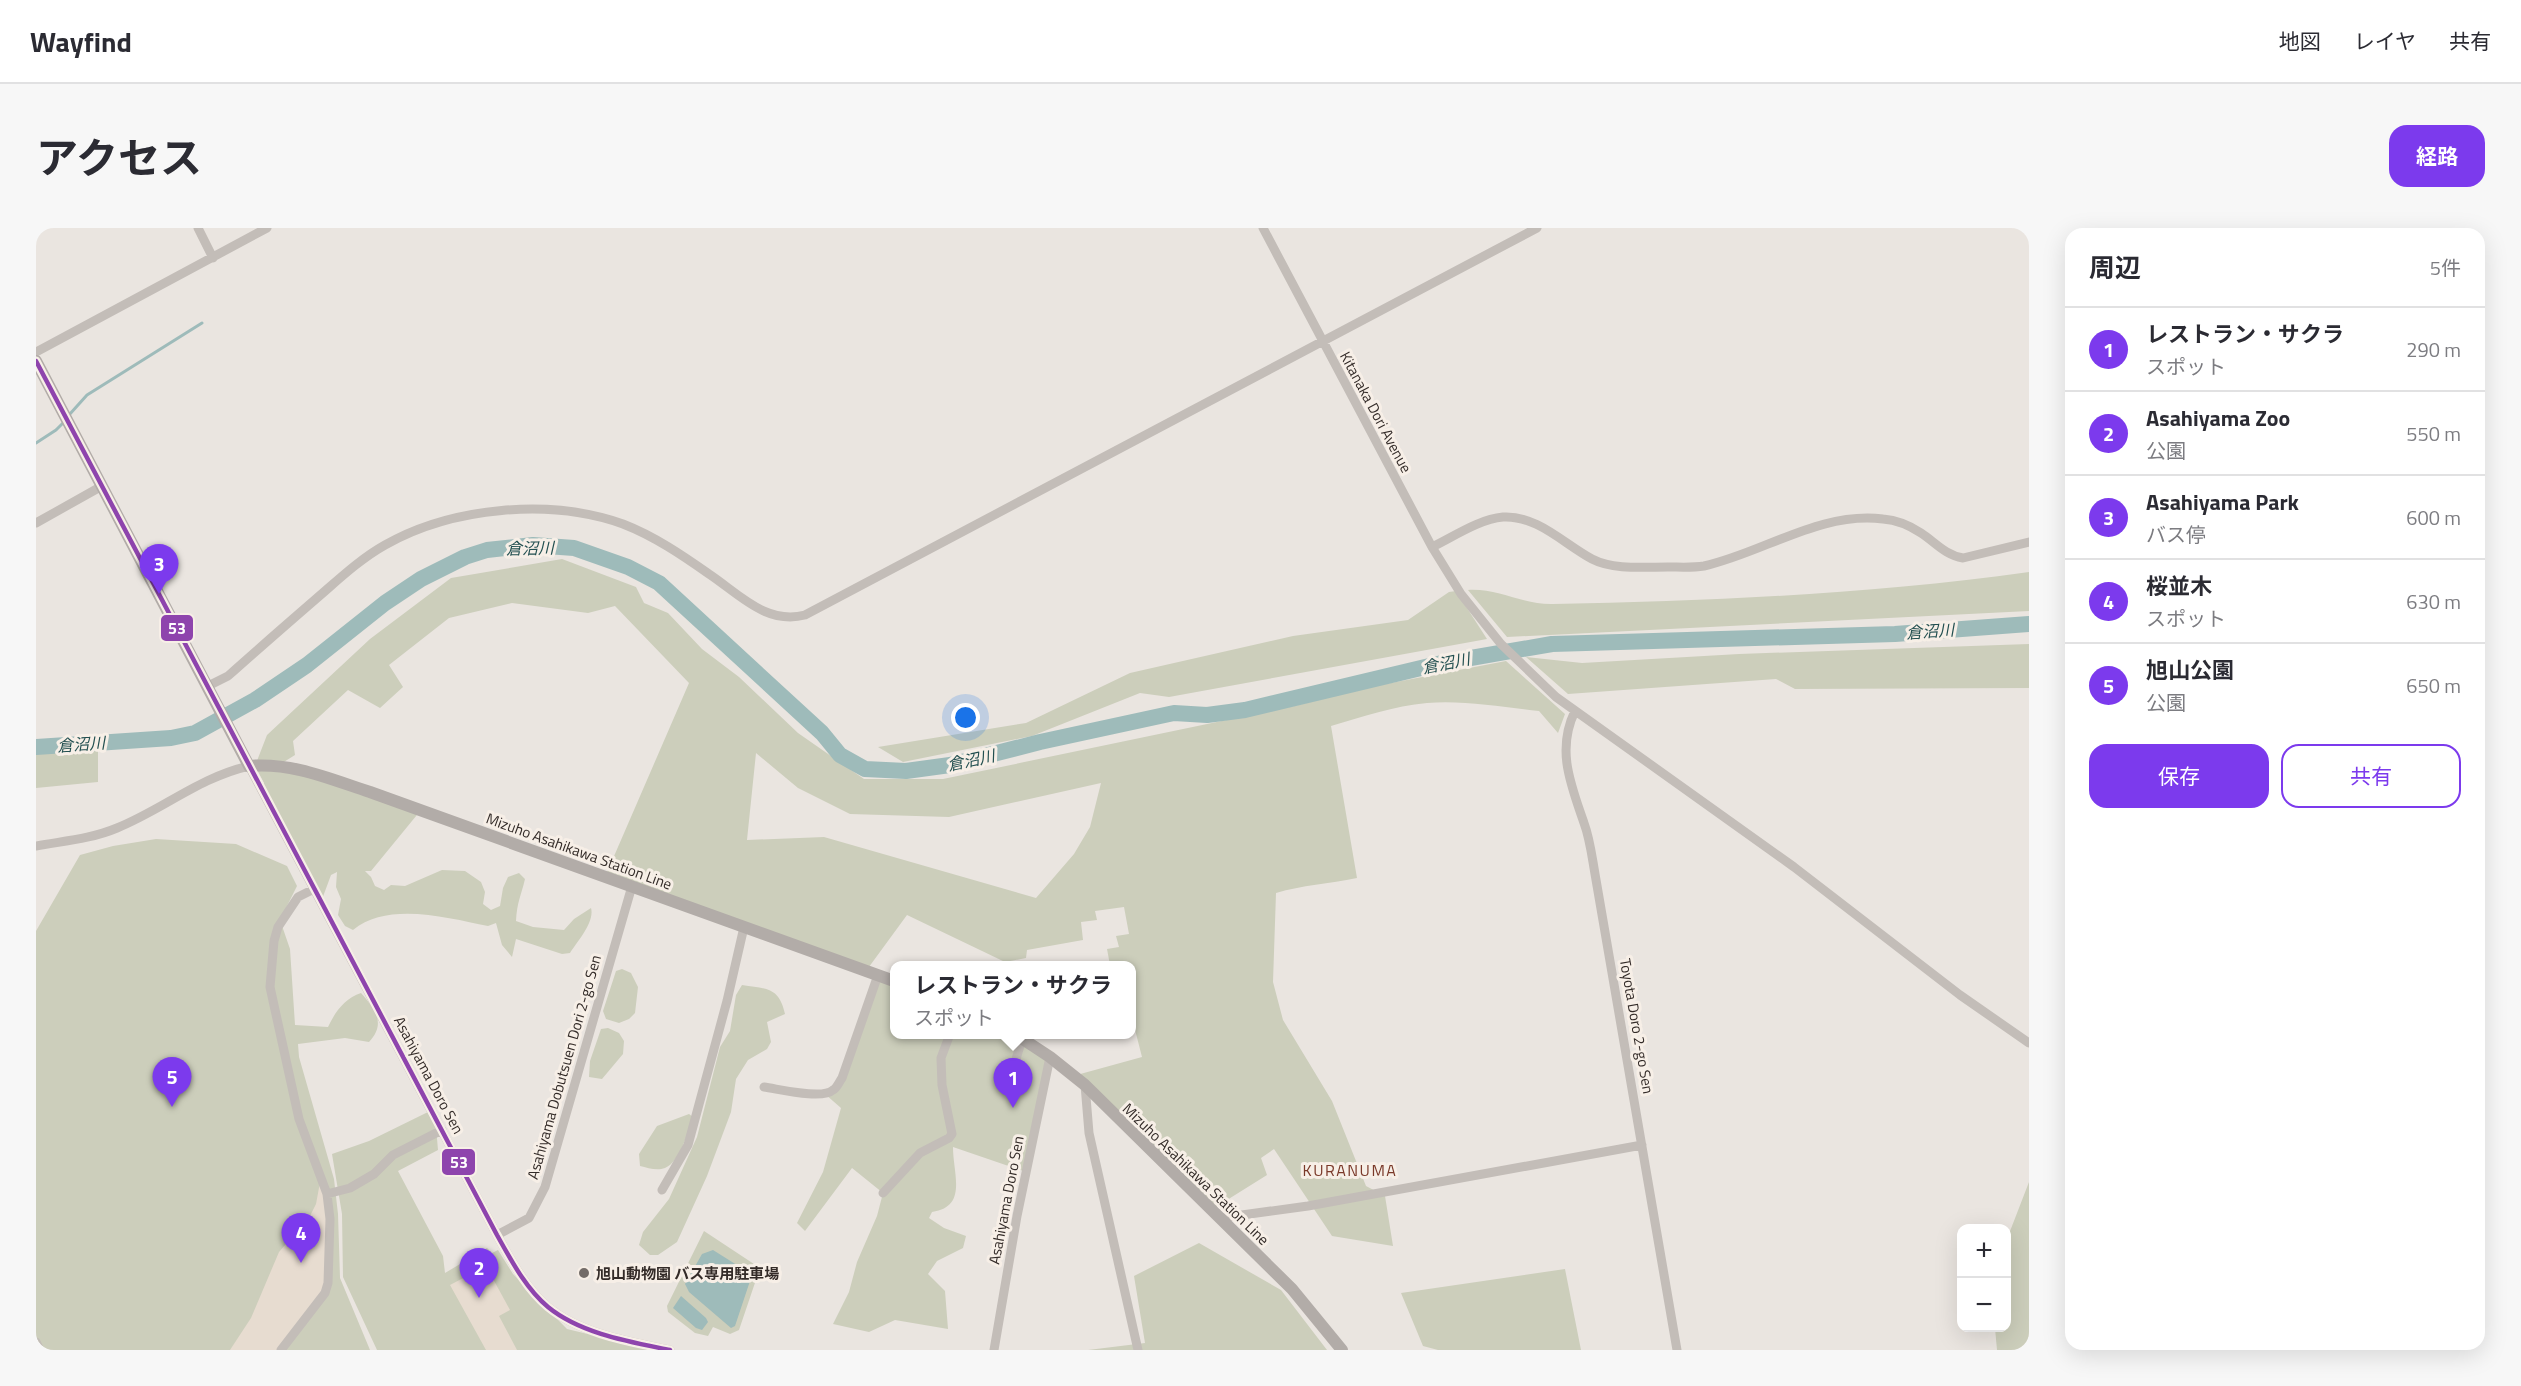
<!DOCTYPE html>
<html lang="ja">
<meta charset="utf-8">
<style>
:root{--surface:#fff;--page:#f7f7f7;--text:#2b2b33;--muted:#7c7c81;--line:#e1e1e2;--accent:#7c3aed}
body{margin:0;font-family:"Titillium Web","Noto Sans JP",sans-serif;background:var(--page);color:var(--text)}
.controls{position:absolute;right:18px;bottom:18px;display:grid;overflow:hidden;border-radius:12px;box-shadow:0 6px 24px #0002}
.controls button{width:54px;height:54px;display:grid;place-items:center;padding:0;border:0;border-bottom:2px solid var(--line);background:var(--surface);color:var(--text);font:30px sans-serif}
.you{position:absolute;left:930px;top:490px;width:21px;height:21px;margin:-15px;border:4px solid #fff;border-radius:50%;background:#1a73e8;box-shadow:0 0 0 9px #1a73e833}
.badge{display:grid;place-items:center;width:39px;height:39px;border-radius:50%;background:var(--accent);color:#fff;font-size:20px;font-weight:700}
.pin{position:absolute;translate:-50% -50px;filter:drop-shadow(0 2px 3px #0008)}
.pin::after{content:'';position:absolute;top:32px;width:21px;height:18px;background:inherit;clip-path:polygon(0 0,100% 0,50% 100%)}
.popup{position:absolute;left:854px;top:733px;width:246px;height:78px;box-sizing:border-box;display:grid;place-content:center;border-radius:12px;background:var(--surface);filter:drop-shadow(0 2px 4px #0005);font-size:20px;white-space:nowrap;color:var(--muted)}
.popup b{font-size:22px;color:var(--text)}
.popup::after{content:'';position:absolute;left:50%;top:100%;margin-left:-12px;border:12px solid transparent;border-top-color:var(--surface)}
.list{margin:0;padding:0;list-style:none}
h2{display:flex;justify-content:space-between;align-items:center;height:78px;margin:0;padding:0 24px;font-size:26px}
h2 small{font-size:20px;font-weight:400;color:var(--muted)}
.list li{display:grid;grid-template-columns:39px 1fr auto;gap:18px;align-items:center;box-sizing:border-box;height:84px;padding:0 24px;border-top:2px solid var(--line)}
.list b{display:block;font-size:22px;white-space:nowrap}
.list p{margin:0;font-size:20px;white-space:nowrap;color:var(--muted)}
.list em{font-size:20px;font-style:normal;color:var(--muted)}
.actions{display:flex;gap:12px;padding:18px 24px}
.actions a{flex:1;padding:14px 0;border:2px solid var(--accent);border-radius:18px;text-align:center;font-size:21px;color:var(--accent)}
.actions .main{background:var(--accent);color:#fff}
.map{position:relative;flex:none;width:1993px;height:1122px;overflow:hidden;border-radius:18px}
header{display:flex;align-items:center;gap:36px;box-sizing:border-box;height:84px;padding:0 30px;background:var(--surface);border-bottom:2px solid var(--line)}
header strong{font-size:28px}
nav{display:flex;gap:33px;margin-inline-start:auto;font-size:21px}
.intro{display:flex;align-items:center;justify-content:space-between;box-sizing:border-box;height:144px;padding:0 36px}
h1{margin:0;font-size:42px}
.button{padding:15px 27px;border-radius:18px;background:var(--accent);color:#fff;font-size:21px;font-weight:700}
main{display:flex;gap:36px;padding:0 36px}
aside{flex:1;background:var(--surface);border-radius:18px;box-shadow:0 6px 24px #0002}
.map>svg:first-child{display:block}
</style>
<header>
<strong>Wayfind</strong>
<nav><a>地図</a><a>レイヤ</a><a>共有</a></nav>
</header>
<div class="intro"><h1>アクセス</h1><a class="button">経路</a></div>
<main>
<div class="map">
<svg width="1993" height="1122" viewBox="0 0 1993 1122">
<rect width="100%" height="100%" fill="#eae5e0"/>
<path fill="#cccebb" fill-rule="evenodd" d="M526 331 600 359 608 375 632 385 666 421 703 449 762 505 828 551H907L1258 478 1339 458 1470 433 1529 486 1522 505 1503 483C1466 479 1427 472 1391 475 1358 478 1326 489 1295 498L1321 650C1293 656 1266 657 1240 665L1237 754 1247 792 1296 873 1330 958 1349 968 1357 1018 1296 1008 1238 921 1225 930 1231 947 1175 982 1037 848 1106 829 1096 790V738L1074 737 1071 721 1083 719 1080 708 1093 706 1088 679 1059 683 1061 692 1045 694 1047 712 991 722 990 730 969 734 871 687 830 743 569 649 653 455 579 378 552 385 476 375 413 390 353 437 367 459 344 480 312 462 257 513 259 527 243 537 385 582 335 643H329L335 649 339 658 348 662 355 657 369 658 406 642 429 643 445 654 449 664 447 676 455 682 464 678 467 660 472 649 483 645 489 651C485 668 481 674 480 693L497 699 528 702 538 691 555 680C559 694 541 714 534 725L526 726 480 711 476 729 466 717 460 695 452 698C412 690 352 673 317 702L309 698 302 687 305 671 300 659 301 644 295 647 285 674 225 561 228 555 219 538 231 507 334 411 415 350ZM720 525 762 560 814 586 913 589 1065 555 1054 599 1038 626 1000 670 788 609 711 612Z
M1993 344V383L1471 409 1432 362C1461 360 1488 377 1517 376 1676 373 1835 366 1993 344Z
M1420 363 1451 411 1133 469 1104 465 996 508 867 534 842 519 990 495 1094 445 1257 408 1372 392 1413 364Z
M1993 416V460L1759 461 1740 451 1532 466 1490 429 1546 435 1703 426Z
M62 516V554L0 560V519Z
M120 611 200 616 251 638 261 658 244 692 254 721 259 797 292 799C299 784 309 770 325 765 340 782 350 796 333 814L309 810 262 816 263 829 298 951 302 986 304 1050 334 1122H0V703L44 627 77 618Z
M586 741 595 745 602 759 599 785 593 791 583 795 570 791 567 783 580 743Z
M842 747 858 753V806L979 807 1014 829 990 944 917 919C917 946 932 979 896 984L893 990 908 1000 930 1008 927 1020 901 1033 892 1046 909 1063 912 1101 859 1092 833 1104 797 1096 813 1064 821 1034 841 988 847 965 816 940 769 1003 761 995 787 944 805 880 789 866 797 863Z
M706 757C731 761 743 759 749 786L731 794 735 814 731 821 712 832 700 851 695 884 671 948 641 1014 622 1027H614L603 1017 607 1004 633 971 661 909 684 819 694 803 700 767Z
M572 800 583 805 588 813 587 826 566 851 553 849 554 833 565 801Z
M392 884 400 899 402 922 362 943 407 1028 409 1045 451 1020 456 1025 462 1022 477 1046 531 1101 618 1122H341L307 1049 306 986 296 926 333 913Z
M653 886 657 889C652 904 644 934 629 940 621 943 612 940 604 938L603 926 621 898Z
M1993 954V1122H1961L1959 1100H1970L1971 1011Z
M668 1003 724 1040 703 1102 694 1106 677 1099 672 1108 659 1105 632 1084 631 1078Z
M1163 1015 1245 1062 1291 1122H1052L1109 1115 1098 1048Z
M1529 1041 1545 1122H1402L1387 1118 1365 1065Z"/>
<path fill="#e7dcd0" d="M285 949 291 966 292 1055 245 1122H194L215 1090 243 1024 274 988 280 976Z
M450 1038 474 1082 463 1088 481 1122H450L414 1057Z"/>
<path fill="#9ebbba" d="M677 1022 712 1044 715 1050 699 1098 695 1100 653 1064 649 1056 666 1026Z
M645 1068 670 1090 672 1094 666 1102 660 1100 637 1080Z"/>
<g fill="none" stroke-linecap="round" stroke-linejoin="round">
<path stroke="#9ebbba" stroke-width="3" d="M33 187 51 167 166 95
M0 215 20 202 27 195"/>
<path stroke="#9ebbba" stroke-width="16" d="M0 519 135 510 159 505 219 472 271 437 349 375 385 351 429 329 451 322 497 317 538 320 592 339 623 355 786 505 804 527 829 541 870 543 914 537 1004 514 1138 485 1171 487 1209 482 1406 435 1516 416 1859 406 1993 396"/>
<path stroke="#c3bdb8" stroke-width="9" d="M162 0 177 30
M1227 0 1396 319 1425 366 1465 416 1520 469 1758 639 1924 767 1993 815
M0 124 231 0
M0 295 66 258
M1396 319C1417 309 1443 291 1467 289 1501 287 1528 316 1556 331 1577 342 1608 339 1632 339 1643 339 1656 340 1668 338 1727 325 1784 283 1847 291 1860 292 1873 297 1885 305 1899 314 1909 327 1927 330L1993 314
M172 458 192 448C221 422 251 396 281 370 302 352 324 331 349 317 416 279 514 270 587 296 618 308 646 327 673 346 703 366 730 397 769 387L1501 0
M1539 483C1520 522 1535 557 1548 595 1554 611 1556 629 1559 646L1641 1122
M0 618C27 613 55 611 81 600 126 582 164 549 213 538L461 1007C475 1032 490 1061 512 1079 545 1106 595 1114 634 1122
M1049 857 1053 905 1102 1122
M728 859C743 861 786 872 797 862 801 860 803 854 806 850L842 747
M976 862 978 838 986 811
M626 962 652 917 691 773 708 699
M847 965 884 925 913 910 916 906 906 857 905 830 914 806
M291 966 314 960 338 946 357 927 406 902
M1184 990 1272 978 1606 917
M461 1007 493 990 509 959 596 658
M0 1114 4 1122
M245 1122 289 1065 292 1055 294 991 291 966 263 891 234 759 238 713 242 699 262 669 278 661
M958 1122 981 988 1014 829"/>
<path stroke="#b2aca8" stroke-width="12" d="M0 133 213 538C256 534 294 551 334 564L858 753
M979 806 1014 829 1049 857 1256 1061 1306 1122"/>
<defs>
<path id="bus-1" d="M0 133 461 1007C475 1032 490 1061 512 1079 545 1106 595 1114 634 1122"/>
</defs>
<use href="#bus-1" stroke="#f7efe7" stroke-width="9"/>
<use href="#bus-1" stroke="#8e44ad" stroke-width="4.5"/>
</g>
<circle fill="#736c68" stroke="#f7efe7" stroke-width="2" cx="548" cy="1045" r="6"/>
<g text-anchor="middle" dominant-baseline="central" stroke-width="6" stroke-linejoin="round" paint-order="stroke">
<g font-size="15" fill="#332b28" stroke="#f7efe7">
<text transform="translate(1340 184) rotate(62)">Kitanaka Dori Avenue</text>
<text transform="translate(543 623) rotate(20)">Mizuho Asahikawa Station Line</text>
<text transform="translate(1601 798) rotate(80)">Toyota Doro 2-go Sen</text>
<text transform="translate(528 839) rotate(-74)">Asahiyama Dobutsuen Dori 2-go Sen</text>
<text transform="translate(393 847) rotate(62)">Asahiyama Doro Sen</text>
<text transform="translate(1160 946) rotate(44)">Mizuho Asahikawa Station Line</text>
<text transform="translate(970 972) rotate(-79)">Asahiyama Doro Sen</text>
</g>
<g font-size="15" font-weight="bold" fill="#332b28" stroke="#f7efe7" text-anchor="start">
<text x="560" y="1045">旭山動物園 バス専用駐車場</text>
</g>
<g font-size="16" font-style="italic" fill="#224f50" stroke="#f7efe7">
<text transform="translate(494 320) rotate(-1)">倉沼川</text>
<text transform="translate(1894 403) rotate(-4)">倉沼川</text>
<text transform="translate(1410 435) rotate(-11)">倉沼川</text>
<text transform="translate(45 516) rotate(-4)">倉沼川</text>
<text transform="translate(935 532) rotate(-12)">倉沼川</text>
</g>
<g font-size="16" letter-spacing="1.5" fill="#7a3929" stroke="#f7efe7">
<text x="1314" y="942">KURANUMA</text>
</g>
</g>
<g stroke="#f7efe7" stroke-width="2">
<rect x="124" y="386" width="34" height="28" rx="6" fill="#8e44ad"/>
<rect x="405" y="920" width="35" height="28" rx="6" fill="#8e44ad"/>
</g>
<g font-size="16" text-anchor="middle" font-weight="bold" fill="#fff">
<text x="141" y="406">53</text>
<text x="423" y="940">53</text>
</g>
</svg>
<div class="controls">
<button>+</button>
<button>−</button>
</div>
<div class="you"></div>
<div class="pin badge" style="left:977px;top:880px">1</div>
<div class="popup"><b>レストラン・サクラ</b>スポット</div>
<div class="pin badge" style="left:443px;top:1070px">2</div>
<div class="pin badge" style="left:123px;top:366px">3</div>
<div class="pin badge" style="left:265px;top:1035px">4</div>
<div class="pin badge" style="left:136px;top:879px">5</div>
</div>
<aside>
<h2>周辺<small>5件</small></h2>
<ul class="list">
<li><span class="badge">1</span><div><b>レストラン・サクラ</b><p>スポット</p></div><em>290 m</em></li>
<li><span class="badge">2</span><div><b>Asahiyama Zoo</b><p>公園</p></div><em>550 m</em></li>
<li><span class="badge">3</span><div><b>Asahiyama Park</b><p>バス停</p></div><em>600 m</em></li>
<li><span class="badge">4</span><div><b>桜並木</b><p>スポット</p></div><em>630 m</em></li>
<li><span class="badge">5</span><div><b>旭山公園</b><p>公園</p></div><em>650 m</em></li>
</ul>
<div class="actions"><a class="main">保存</a><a>共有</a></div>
</aside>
</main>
